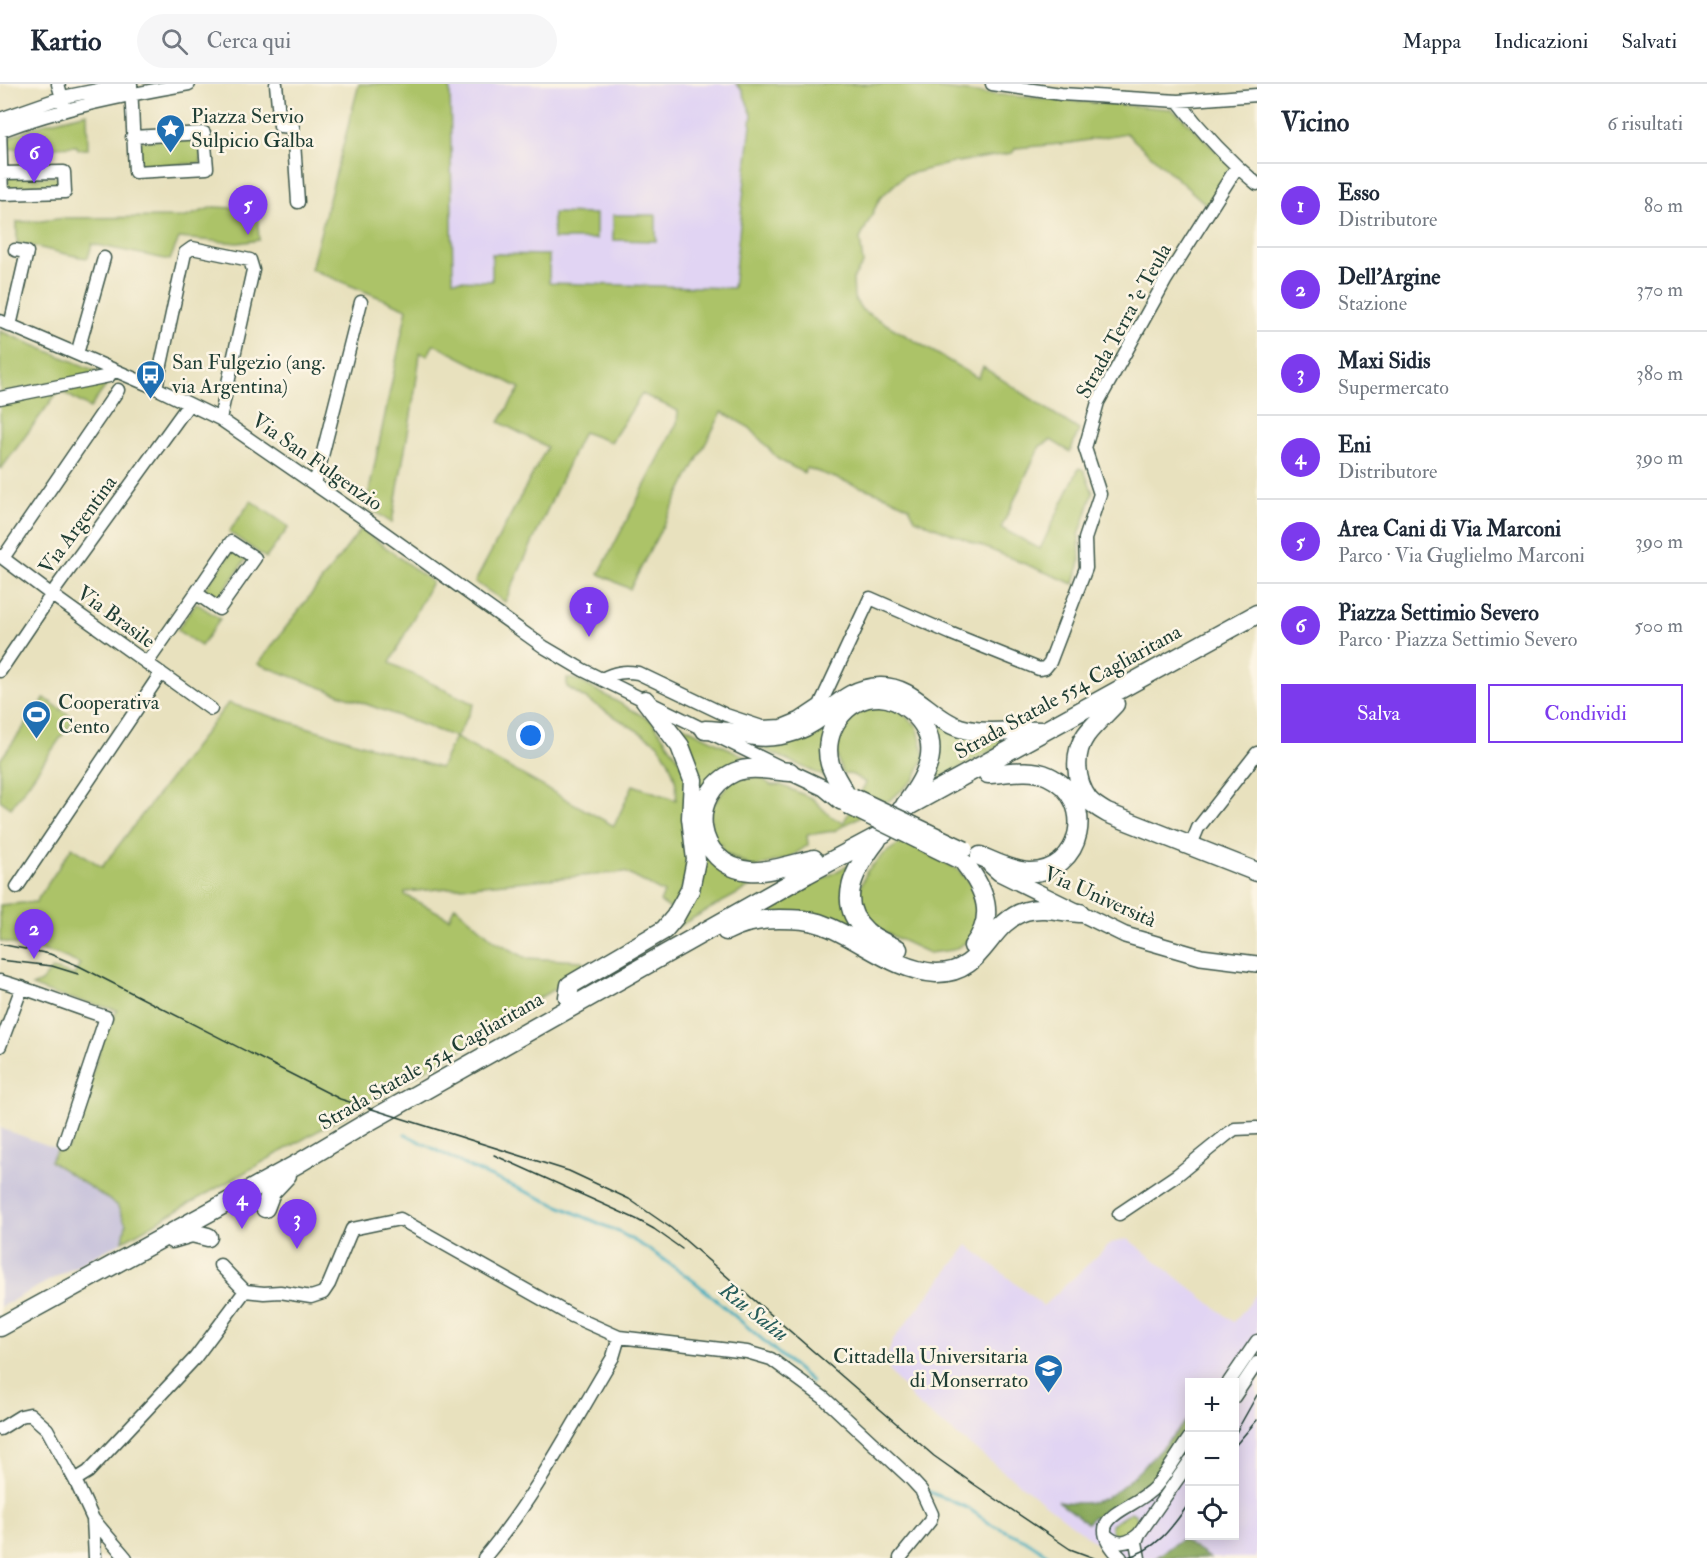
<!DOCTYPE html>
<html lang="it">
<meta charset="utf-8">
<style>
:root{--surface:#fff;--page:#f6f6f7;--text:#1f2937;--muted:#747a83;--line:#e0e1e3;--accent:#7c3aed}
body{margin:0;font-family:"IM FELL Double Pica",serif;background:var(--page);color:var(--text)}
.controls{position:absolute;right:18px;bottom:18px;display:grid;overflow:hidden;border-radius:0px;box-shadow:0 3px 15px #0003}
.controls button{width:54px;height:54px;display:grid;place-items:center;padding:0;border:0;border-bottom:2px solid var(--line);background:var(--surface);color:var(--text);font:30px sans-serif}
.you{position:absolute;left:531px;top:652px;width:21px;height:21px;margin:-15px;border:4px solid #fff;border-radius:50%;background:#1a73e8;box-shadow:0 0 0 9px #1a73e833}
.badge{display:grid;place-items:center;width:39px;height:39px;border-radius:50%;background:var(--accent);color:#fff;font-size:20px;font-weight:700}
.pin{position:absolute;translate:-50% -50px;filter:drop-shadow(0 2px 3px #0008)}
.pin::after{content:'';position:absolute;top:32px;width:21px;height:18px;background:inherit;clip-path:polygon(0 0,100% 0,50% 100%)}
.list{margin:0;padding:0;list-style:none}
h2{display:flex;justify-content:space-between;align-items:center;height:78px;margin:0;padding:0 24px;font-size:26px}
h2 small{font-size:20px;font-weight:400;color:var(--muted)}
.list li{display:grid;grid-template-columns:39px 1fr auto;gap:18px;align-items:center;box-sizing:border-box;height:84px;padding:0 24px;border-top:2px solid var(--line)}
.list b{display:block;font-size:22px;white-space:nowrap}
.list p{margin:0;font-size:20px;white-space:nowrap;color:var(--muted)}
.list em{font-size:20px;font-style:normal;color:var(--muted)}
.actions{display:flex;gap:12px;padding:18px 24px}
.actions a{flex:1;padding:14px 0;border:2px solid var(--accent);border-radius:0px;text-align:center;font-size:21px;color:var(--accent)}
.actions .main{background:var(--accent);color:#fff}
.icon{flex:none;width:33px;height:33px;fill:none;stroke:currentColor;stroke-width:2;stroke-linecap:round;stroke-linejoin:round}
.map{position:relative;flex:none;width:1257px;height:1474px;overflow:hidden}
header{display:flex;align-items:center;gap:36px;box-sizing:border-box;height:84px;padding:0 30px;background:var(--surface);border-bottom:2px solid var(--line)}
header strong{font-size:28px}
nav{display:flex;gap:33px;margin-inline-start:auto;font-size:21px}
.search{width:420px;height:54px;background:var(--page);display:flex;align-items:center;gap:15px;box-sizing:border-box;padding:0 21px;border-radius:33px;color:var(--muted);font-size:22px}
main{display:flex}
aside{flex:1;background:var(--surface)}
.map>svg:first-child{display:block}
</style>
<header>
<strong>Kartio</strong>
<div class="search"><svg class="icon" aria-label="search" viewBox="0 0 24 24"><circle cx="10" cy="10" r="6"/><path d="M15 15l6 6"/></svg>Cerca qui</div>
<nav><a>Mappa</a><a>Indicazioni</a><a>Salvati</a></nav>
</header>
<main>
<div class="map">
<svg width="1257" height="1474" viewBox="0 0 1257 1474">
<rect width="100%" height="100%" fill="#fcf5e5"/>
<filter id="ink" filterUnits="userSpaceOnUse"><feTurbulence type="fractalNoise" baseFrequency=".0167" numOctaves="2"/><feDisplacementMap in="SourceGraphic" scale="12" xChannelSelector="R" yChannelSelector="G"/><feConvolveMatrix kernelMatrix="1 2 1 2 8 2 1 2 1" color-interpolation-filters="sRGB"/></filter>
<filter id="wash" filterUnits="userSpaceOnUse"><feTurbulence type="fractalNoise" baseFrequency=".008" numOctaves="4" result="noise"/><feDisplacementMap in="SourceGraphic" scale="24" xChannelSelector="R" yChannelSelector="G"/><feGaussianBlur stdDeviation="1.35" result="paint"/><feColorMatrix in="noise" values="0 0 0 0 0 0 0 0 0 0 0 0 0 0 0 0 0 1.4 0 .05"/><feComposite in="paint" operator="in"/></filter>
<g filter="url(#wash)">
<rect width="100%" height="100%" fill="#e8e1be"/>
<path fill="#e1d4f3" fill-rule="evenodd" d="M450 0H736L742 6 752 31 733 204 452 196Z
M1128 1155 1234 1238 1257 1209V1474H1113L1105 1466 919 1322 890 1288 887 1275 892 1257 968 1161 1043 1222 1111 1159ZM1190 1298H1234V1452H1190Z"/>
<path fill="#c5c0da" d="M0 1044 58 1065 50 1077 117 1121 126 1140 123 1157 0 1223Z"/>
<path fill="#acc368" stroke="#66804e" stroke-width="1.5" d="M359 0H450L453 196 492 197V170L549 171V199L733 204 752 31 742 6 736 0H902L976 9 1171 25 1182 33 1230 81V88L1209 123 1126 49 1071 59 1016 64 1012 69 952 79 905 91 880 114 860 155 863 180 853 195 854 214 862 226 978 294 983 283 1079 346 1070 368 1051 356 1040 362 1001 444 1040 465 1079 384 1084 386 1093 409 1079 451 1080 478 1074 500 915 435 909 423 889 413 807 384 804 389 779 376 750 344 722 328 630 505 599 490 677 339 678 327 642 310 611 358 583 348 505 518 475 498 547 363 499 338 520 304 434 260 428 271 420 269C414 326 401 382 392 439L366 422 407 225 311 185Z
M87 29 88 65H78L77 62 6 65V55L39 41Z
M200 54 201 79 140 83 138 57Z
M8 93H60V104L8 105Z
M213 123 257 125 259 156 238 159 179 154 170 176 92 160 88 174C64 171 41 163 17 159V138L41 137 65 134 186 133Z
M553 129 596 130V155H553Z
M613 131H656V157L613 156Z
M0 247 103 290 0 309Z
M106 297 109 298 90 324 61 307Z
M60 305 1 385 0 384V318Z
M251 417 289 443 266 474 229 448Z
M361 445 432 498 390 579 474 620 456 654 614 742 633 701 676 716C679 697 669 674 657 659L567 603V594L578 596 652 637 686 685 690 783 674 827 660 818 664 809 625 788 405 808V811L449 834 455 822 495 857 526 874 583 877 587 886 488 944 465 964 123 1157 126 1140 117 1121 50 1077 58 1065 68 1064 109 938H112L117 926 56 911 32 902 41 898 52 885 74 891 80 880 57 870 0 857V821L36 818 72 763 102 783 228 619 440 684 455 653 258 580Z
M233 466 246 475 216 518 202 509Z
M196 519 220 535 201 562 177 546Z
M45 614 74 635 11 724 0 716V676Z
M878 621 896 624 917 642 925 672 914 696 890 716 834 747 807 751 808 761 789 774 752 784 722 769V760H715L712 752 710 725 732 695 760 693 771 701H781L813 715 830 732 843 739 866 699 853 691 842 689 834 661 848 632 871 622Z
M924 627 1016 653 931 700 929 699Z
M833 629 834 697 741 655Z
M673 637 748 674V679L700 717 671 640Z
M701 756 770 792 675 844Z
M903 757 956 784 969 797 981 832 970 856 953 866 929 869 873 843 861 827 860 804 867 787 884 770Z
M852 779 858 851 769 829 767 825Z
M1131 1428 1136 1431 1140 1442 1132 1452 1123 1455 1111 1449V1441Z"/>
<path fill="#89a95c" stroke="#547348" stroke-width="1.5" d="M1189 1334V1354L1143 1408 1103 1427 1100 1433H1093L1087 1439 1058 1417C1071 1419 1087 1421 1100 1416 1126 1407 1169 1355 1189 1334Z
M1181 1455 1209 1474H1156Z"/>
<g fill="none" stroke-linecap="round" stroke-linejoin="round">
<path stroke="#3caabb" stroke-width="3" d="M405 1050 471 1084 619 1148 650 1166 695 1198 812 1298
M925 1406 968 1424 989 1439 1025 1456 1053 1474"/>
</g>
</g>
<g filter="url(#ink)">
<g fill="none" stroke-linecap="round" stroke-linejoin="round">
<defs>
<path id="minor" d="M58 0 64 21
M131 0 135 88 207 84 204 49 132 53
M276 0 280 42 293 43 298 118
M992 0 1061 10 1178 17 1257 11
M1178 17C1202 48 1227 75 1257 100
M0 35 63 13 128 0
M0 45C1 67 1 89 2 110L65 108 64 88 1 89
M0 47C62 24 124 11 189 0
M0 237 156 304 220 335 365 435 544 563 583 586 780 683
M10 242 27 168 15 166
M77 270 104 174
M156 304 185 169 192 164 250 176 253 186 220 335
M0 314 109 292 113 286
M315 400 361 218
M231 458 255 474 219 525 196 509Z
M0 472 52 511 211 625
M3 474 118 306
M147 579 196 509
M0 587 56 504 189 320
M602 595C615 588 624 587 638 589L726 631 762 643 782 642 799 635 820 621 870 514 952 550 1039 585 1045 584 1050 578 1086 484 1085 455 1100 410 1085 364 1098 318 1165 197 1237 83
M1191 761 1198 744 1257 669
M17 803 161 589
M0 897C36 907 70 922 106 933L64 1059
M0 962 22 903
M1119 1130 1177 1091 1229 1049 1235 1045 1257 1044
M220 1181 245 1207 264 1209 280 1208 311 1213 323 1209 329 1200 352 1145 400 1135 572 1232 619 1253 747 1268 771 1275 824 1314 909 1393 921 1406 932 1430 930 1437 900 1474
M1229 1298 1257 1257
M1234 1313 1257 1279
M0 1345 21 1332 30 1330 47 1345 75 1396 93 1435 95 1474
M75 1396 88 1388 195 1274 245 1207
M93 1435 126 1474
M1106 1451C1117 1462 1128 1460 1139 1450
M484 1474C535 1414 572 1341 613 1273L619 1253
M1121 1474C1078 1431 1132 1428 1155 1403 1168 1388 1178 1370 1190 1353
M1139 1474 1136 1458 1139 1450 1190 1377"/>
<path id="major" d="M790 688 824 704 841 718
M990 781 999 789 1125 851 1201 873 1257 880"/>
<path id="highway" d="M1115 620C1106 630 1094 640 1086 651 1073 669 1075 697 1088 715 1093 721 1100 725 1107 729L1257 788
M705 646C723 646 738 650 755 652 768 654 784 651 796 647 827 637 841 604 880 603 913 602 931 635 960 644 987 652 1015 645 1042 647
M790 688C773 687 751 681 735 688 685 710 695 782 750 787 768 789 796 779 814 775
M845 709C840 700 833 690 830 680 821 648 845 613 879 613 892 613 902 620 912 628 945 658 928 691 905 721
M901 726 1257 530
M877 756C856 783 834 818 866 847 874 855 888 860 898 865
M980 772C994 778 1012 787 1028 788 1083 790 1098 715 1048 692 1031 684 1007 689 988 690
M965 780C986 807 996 833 973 862
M726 847C743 838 761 835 779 835 794 835 809 835 824 841 861 855 895 887 936 889 985 890 986 839 1026 827 1044 822 1062 828 1080 829
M568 913 570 901 664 846 675 833 690 806 696 776 691 734 693 696 680 662 645 616
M265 1124 271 1108 287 1091
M172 1155 192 1149 208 1153
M0 1243 299 1079 368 1038 807 790 884 749"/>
</defs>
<use href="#minor" stroke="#3d5649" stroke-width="15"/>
<use href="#major" stroke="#3d5649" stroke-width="18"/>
<use href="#highway" stroke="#3d5649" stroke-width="21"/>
<use href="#minor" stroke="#fff" stroke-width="12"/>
<use href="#major" stroke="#fff" stroke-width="15"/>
<use href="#highway" stroke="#fff" stroke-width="18"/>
<path stroke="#1f3d34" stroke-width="1.5" d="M0 860 50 870 79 882 340 1015 569 1087 629 1115 671 1144 934 1372 975 1401 1070 1465 1094 1474
M0 876 52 882 78 890
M494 1071 636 1135 654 1145 682 1165
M1234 1352 1257 1311
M1234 1363 1257 1336
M1124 1474C1156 1467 1172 1444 1190 1418"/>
<defs>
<path id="major-bridge" d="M853 712 965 765
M847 722 959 777"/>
</defs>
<use href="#major-bridge" stroke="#3d5649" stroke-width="18" stroke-linecap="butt"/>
<use href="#major-bridge" stroke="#fff" stroke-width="15"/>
</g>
</g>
<defs>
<symbol id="sight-pin" viewBox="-11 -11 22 30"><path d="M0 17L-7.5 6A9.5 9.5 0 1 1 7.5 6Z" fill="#1f6fb2" stroke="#fcf5e5"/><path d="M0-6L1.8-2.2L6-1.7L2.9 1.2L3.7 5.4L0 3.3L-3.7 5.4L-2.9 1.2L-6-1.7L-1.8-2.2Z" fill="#fff"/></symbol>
<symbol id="bus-pin" viewBox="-11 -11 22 30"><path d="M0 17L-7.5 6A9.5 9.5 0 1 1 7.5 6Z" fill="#1f6fb2" stroke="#fcf5e5"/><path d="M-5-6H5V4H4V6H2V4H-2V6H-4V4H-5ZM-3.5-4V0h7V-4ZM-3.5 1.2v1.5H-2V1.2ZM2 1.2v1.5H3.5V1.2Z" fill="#fff"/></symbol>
<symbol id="stadium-pin" viewBox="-11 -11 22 30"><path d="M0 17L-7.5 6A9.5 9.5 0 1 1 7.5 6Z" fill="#1f6fb2" stroke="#fcf5e5"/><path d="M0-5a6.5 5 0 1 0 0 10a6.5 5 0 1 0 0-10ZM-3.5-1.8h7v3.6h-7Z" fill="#fff"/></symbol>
<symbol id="university-pin" viewBox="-11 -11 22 30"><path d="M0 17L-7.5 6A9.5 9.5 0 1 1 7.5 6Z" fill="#1f6fb2" stroke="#fcf5e5"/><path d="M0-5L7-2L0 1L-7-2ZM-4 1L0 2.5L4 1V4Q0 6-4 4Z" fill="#fff"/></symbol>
</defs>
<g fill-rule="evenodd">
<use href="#sight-pin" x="154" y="28" width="33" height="45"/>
<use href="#bus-pin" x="134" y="274" width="33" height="45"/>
<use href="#stadium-pin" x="20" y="614" width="33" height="45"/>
<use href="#university-pin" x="1032" y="1268" width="33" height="45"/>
</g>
<g text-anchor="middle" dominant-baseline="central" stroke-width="5" stroke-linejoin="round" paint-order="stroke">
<g font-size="21" fill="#1f3d34" stroke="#fcf5e5" text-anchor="start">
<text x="191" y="32">Piazza Servio<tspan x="191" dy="24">Sulpicio Galba</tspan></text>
<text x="172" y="278">San Fulgezio (ang.<tspan x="172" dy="24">via Argentina)</tspan></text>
<text x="58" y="618">Cooperativa<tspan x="58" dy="24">Cento</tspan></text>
<text x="1028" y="1272" text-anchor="end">Cittadella Universitaria<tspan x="1028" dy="24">di Monserrato</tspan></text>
</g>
<g font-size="21" fill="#1f3d34" stroke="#fcf5e5">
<text transform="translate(1124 237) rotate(-61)">Strada Terra 'e Teula</text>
<text transform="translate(317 378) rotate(35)">Via San Fulgenzio</text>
<text transform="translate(78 441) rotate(-54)">Via Argentina</text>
<text transform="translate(116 533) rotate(36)">Via Brasile</text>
<text transform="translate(1068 608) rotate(-29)">Strada Statale 554 Cagliaritana</text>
<text transform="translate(1100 813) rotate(24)">Via Università</text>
<text transform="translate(431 977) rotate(-30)">Strada Statale 554 Cagliaritana</text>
</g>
<g font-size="22" font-style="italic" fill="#285e5c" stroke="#fcf5e5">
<text transform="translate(754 1228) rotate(38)">Riu Saliu</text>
</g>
</g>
</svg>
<div class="controls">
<button>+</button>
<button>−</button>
<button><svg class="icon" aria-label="locate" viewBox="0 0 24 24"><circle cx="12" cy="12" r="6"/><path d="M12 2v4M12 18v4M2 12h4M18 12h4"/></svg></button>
</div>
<div class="you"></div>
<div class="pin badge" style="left:589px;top:553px">1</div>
<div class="pin badge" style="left:34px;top:875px">2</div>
<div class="pin badge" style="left:297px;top:1165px">3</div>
<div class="pin badge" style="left:242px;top:1145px">4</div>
<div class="pin badge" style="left:248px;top:151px">5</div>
<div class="pin badge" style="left:34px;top:99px">6</div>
</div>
<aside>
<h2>Vicino<small>6 risultati</small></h2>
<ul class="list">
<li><span class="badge">1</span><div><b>Esso</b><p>Distributore</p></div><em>80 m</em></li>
<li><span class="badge">2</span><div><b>Dell'Argine</b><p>Stazione</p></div><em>370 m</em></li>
<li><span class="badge">3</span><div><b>Maxi Sidis</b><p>Supermercato</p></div><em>380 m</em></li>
<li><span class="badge">4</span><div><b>Eni</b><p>Distributore</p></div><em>390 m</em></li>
<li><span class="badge">5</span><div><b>Area Cani di Via Marconi</b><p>Parco · Via Guglielmo Marconi</p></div><em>390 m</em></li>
<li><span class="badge">6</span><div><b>Piazza Settimio Severo</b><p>Parco · Piazza Settimio Severo</p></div><em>500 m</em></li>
</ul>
<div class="actions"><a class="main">Salva</a><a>Condividi</a></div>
</aside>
</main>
